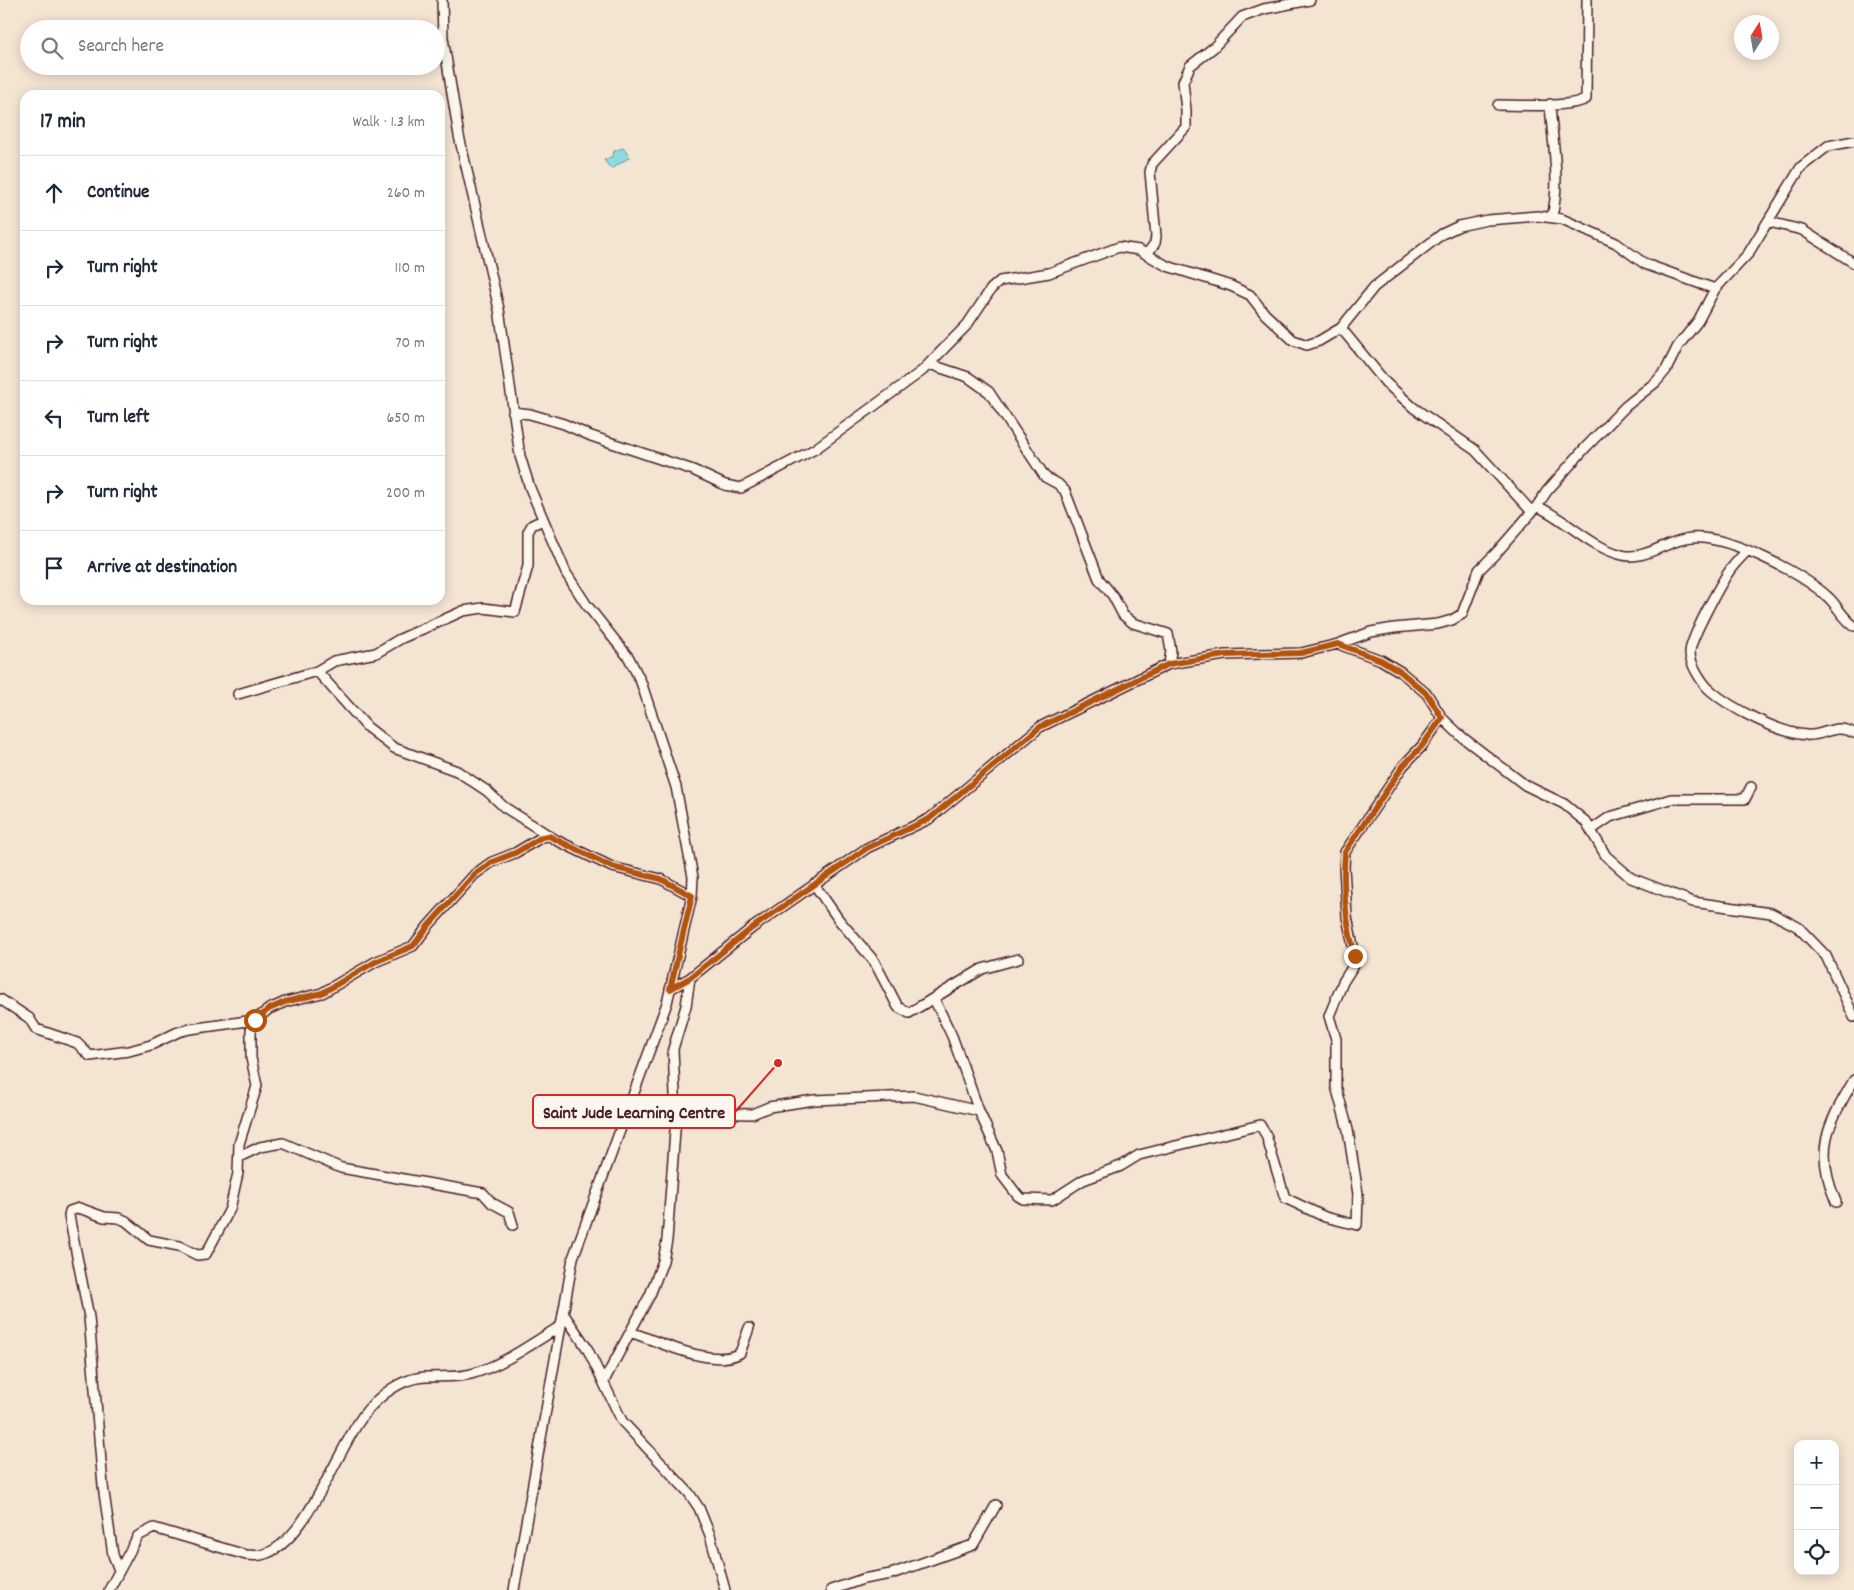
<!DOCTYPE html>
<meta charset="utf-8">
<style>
:root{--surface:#fff;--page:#f6f6f7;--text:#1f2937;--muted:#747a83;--line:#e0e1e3}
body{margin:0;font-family:Dekko,sans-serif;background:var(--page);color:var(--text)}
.controls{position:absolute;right:15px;bottom:15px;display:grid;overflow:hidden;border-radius:10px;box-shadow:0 2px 12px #0003}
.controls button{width:45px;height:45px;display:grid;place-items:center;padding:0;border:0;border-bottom:1px solid var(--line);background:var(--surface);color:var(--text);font:25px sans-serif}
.compass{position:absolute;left:1734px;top:15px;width:45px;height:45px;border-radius:50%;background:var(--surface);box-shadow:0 2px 12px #0003;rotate:11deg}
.stop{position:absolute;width:15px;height:15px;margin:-11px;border:4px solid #b45309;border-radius:50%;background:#fff}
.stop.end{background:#b45309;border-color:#fff;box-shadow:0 1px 5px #0008}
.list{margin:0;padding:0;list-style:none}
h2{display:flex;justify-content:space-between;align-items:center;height:65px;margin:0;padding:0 20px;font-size:21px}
h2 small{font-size:16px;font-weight:400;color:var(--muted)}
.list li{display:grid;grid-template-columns:32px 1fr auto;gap:15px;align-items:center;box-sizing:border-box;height:75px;padding:0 20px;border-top:1px solid var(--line)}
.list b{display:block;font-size:19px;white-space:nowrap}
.list em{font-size:16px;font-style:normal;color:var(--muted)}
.icon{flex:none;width:28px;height:28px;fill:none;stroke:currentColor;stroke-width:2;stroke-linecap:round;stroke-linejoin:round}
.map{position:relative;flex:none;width:1854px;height:1590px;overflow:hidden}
.search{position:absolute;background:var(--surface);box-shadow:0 2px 12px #0003;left:20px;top:20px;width:425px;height:55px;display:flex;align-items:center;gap:12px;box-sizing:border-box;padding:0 18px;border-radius:28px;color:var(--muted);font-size:19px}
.panel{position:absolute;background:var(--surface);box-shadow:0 2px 12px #0003;left:20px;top:90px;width:425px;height:515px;border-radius:15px}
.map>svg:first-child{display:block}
</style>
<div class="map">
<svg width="1854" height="1590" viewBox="0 0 1854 1590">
<rect width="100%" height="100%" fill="#f4e4d2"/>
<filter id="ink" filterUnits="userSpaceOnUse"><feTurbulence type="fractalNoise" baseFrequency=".02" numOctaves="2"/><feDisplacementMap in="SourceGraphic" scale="10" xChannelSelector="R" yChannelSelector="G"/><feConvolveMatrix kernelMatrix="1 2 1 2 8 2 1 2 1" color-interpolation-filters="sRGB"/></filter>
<g filter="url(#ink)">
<path fill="#8adce2" stroke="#709099" d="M623 148 630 157 611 169 604 160 613 156 614 151Z"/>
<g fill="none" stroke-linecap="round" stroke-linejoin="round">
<defs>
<path id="street" d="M442 0 443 38 459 136 499 309 520 456 530 488 566 573 586 604 629 658 641 682 676 787 693 877 692 896 667 1003 573 1258 514 1590
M1550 104C1552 140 1561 181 1552 216
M1498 105C1518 105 1569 108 1586 99L1587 0
M1769 222 1802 230 1854 263
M1147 254 1155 243 1156 236 1150 172 1152 164 1186 127V110L1183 82 1190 66 1213 48 1242 17 1264 9 1310 0
M1341 328 1386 383 1414 408 1475 450 1532 512
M929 364 968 377 989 392 1045 477 1058 484 1065 491 1099 579 1113 596 1123 615 1133 623 1168 634 1171 651 1169 664
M513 412 530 414 564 424 591 436 693 470 725 485 741 488 815 449 922 371 967 325 991 289 1000 281 1049 273 1119 247 1139 250 1167 266 1231 286 1250 295 1265 314 1293 340 1307 345 1319 341 1341 328 1374 287 1442 234 1459 226 1487 220 1538 216 1562 219 1616 243 1645 264 1715 289
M1537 506C1567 520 1590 547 1622 555 1646 561 1668 539 1692 538 1728 535 1802 573 1829 598 1838 607 1843 618 1854 626
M1747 551C1743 555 1738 560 1734 565 1724 576 1689 641 1690 653 1690 664 1702 683 1710 690 1730 708 1779 733 1806 735 1825 737 1833 722 1854 733
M1338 644 1381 660 1401 672 1427 694 1442 718 1462 737 1525 785 1564 804 1586 822 1606 856 1631 878 1693 902 1771 913 1798 927 1826 956 1854 1017
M317 671 334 661 376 653 400 639 463 611 483 608 515 612 528 566V532L532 525 543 520
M238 694 317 671 367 727 394 748 457 771 487 791 504 807 556 840 612 867 661 879 692 896
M1591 830 1610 817 1671 799H1745L1751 787
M814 884 839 920 874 961 898 1007 909 1013 982 969 1018 959
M670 989 690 978 752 928 867 848 929 819 1040 727 1169 664 1225 655 1301 653 1338 644 1371 632 1394 628 1438 624 1452 620 1462 614 1479 570 1498 551 1537 506 1547 491 1586 447 1626 406 1656 382 1666 370 1678 346 1698 321 1715 289 1748 254 1801 167 1828 146 1854 141
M0 999 29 1018 36 1029 77 1043 90 1056 129 1051 151 1045 178 1032 190 1029 255 1020
M934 999 952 1036 979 1111 997 1151 1002 1175 1018 1196 1023 1199 1052 1200 1083 1180 1121 1166 1139 1155 1260 1125 1266 1135 1285 1198 1325 1217 1357 1225 1358 1194 1348 1130 1336 1086V1039L1329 1016 1343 982 1355 963V956L1347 917 1344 867 1345 852 1403 766 1422 746 1442 718
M676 1117 704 1113 752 1114 769 1107 814 1100 914 1096 979 1111
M239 1157 260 1147 283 1143 341 1168 483 1193 492 1203 509 1212 513 1225
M1836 1202C1814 1150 1827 1126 1854 1080
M563 1313 587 1348 622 1421 689 1493 699 1508 710 1535 725 1590
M630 1332C658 1341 713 1369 740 1353L749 1328
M604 1381 650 1295 663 1261 667 1240 676 1117 673 1049 686 1006 690 978
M119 1570 113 1555 103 1486 89 1317 69 1216 70 1211 79 1208 104 1217 119 1218 126 1221 149 1240 179 1246 197 1255 206 1254 230 1209 238 1173 239 1144 257 1086 251 1058V1030L255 1020 269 1009 285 1002 322 993 375 962 413 946 429 925 475 874 492 862 515 853 542 837 549 836
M109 1590 138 1536 154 1528 246 1555C251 1555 257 1556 261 1555 309 1545 339 1438 372 1405 386 1391 405 1378 425 1377 440 1376 456 1378 471 1374 504 1365 532 1343 561 1326
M831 1590 863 1579 891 1574 973 1545 996 1505"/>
</defs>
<use href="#street" stroke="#4a1f2b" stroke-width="12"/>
<use href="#street" stroke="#fbf7ec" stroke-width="9"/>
</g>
</g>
<g fill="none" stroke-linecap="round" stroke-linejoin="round" filter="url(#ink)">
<path stroke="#b45309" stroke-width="6" d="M255 1020 269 1009 285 1002 322 993 375 962 413 946 429 925 475 874 492 862 515 853 542 837 549 836 612 867 661 879 692 896 670 989 690 978 752 928 867 848 929 819 1040 727 1169 664 1225 655 1301 653 1338 644 1381 660 1401 672 1427 694 1442 718 1422 746 1403 766 1345 852C1342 886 1346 923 1355 956"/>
</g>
<path fill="none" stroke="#d62828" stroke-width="2" d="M778 1063L735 1112"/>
<circle fill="#d62828" stroke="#fbf7ec" stroke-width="2" cx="778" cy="1063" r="5"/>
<rect fill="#fbf7ec" stroke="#d62828" stroke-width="2" x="533" y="1095" width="202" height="33" rx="5"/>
<g font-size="18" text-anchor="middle" font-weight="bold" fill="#4a1f2b">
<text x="634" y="1118">Saint Jude Learning Centre</text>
</g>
</svg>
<div class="controls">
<button>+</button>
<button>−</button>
<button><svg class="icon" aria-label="locate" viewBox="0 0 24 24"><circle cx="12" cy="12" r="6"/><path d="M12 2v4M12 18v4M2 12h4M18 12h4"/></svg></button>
</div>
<svg class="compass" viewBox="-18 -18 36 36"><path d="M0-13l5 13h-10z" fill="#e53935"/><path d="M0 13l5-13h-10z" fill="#747a83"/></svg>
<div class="stop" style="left:255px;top:1020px"></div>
<div class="stop end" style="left:1355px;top:956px"></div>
<div class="search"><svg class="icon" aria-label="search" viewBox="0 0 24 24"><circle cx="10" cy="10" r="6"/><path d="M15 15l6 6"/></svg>Search here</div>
<section class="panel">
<h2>17 min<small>Walk · 1.3 km</small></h2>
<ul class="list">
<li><svg class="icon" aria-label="ahead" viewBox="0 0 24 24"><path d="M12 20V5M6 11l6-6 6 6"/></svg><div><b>Continue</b></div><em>260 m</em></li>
<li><svg class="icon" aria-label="right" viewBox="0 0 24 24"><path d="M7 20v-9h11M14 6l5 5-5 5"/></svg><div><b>Turn right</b></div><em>110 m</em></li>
<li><svg class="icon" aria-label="right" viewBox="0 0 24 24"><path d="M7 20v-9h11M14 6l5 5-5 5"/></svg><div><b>Turn right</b></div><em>70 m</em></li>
<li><svg class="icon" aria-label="left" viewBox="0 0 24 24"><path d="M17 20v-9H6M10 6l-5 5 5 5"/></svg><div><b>Turn left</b></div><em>650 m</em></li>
<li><svg class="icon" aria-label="right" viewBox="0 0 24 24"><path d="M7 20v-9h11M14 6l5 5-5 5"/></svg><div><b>Turn right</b></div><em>200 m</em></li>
<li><svg class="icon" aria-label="arrive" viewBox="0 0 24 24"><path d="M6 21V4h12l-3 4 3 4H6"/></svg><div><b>Arrive at destination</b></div></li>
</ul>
</section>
</div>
